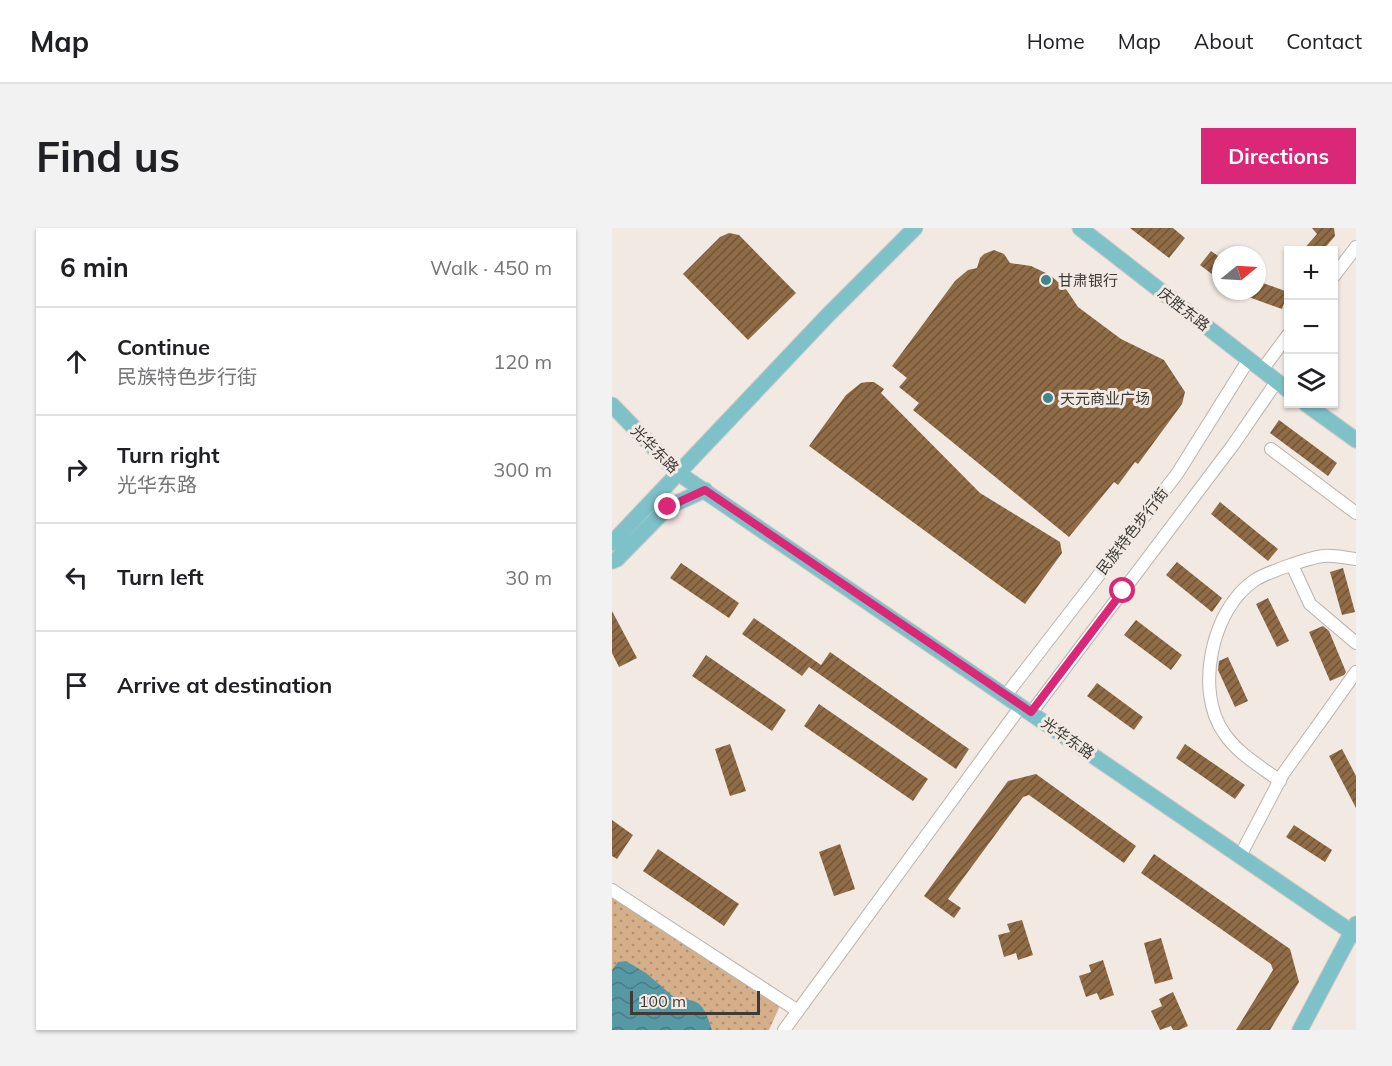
<!DOCTYPE html>
<meta charset="utf-8">
<style>
:root{--surface:#fff;--page:#f2f2f2;--text:#202124;--muted:#757577;--line:#e0e0e0;--accent:#db2777}
body{margin:0;font-family:Mulish,"Noto Sans SC",sans-serif;background:var(--page);color:var(--text)}
.controls{position:absolute;right:18px;top:18px;display:grid;overflow:hidden;border-radius:0px;box-shadow:0 2px 4px #0004}
.controls button{width:54px;height:54px;display:grid;place-items:center;padding:0;border:0;border-bottom:2px solid var(--line);background:var(--surface);color:var(--text);font:30px sans-serif}
.compass{position:absolute;left:600px;top:18px;width:54px;height:54px;border-radius:50%;background:var(--surface);box-shadow:0 2px 4px #0004;rotate:72deg}
.scale{position:absolute;left:18px;bottom:15px;width:130px;box-sizing:border-box;padding-left:6px;border:3px solid #3d3a37;border-top:0;font-size:16px;line-height:21px;white-space:nowrap;color:#3d3a37;-webkit-text-stroke:4px #f1e9e2;paint-order:stroke}
.stop{position:absolute;width:18px;height:18px;margin:-14px;border:4px solid #db2777;border-radius:50%;background:#fff}
.stop.end{background:#db2777;border-color:#fff;box-shadow:0 2px 6px #0008}
.list{margin:0;padding:0;list-style:none}
h2{display:flex;justify-content:space-between;align-items:center;height:78px;margin:0;padding:0 24px;font-size:26px}
h2 small{font-size:20px;font-weight:400;color:var(--muted)}
.list li{display:grid;grid-template-columns:39px 1fr auto;gap:18px;align-items:center;box-sizing:border-box;height:108px;padding:0 24px;border-top:2px solid var(--line)}
.list b{display:block;font-size:22px;white-space:nowrap}
.list p{margin:0;font-size:20px;white-space:nowrap;color:var(--muted)}
.list em{font-size:20px;font-style:normal;color:var(--muted)}
.icon{flex:none;width:33px;height:33px;fill:none;stroke:currentColor;stroke-width:2;stroke-linecap:round;stroke-linejoin:round}
.map{position:relative;flex:none;width:744px;height:802px;overflow:hidden;border-radius:0px}
header{display:flex;align-items:center;gap:36px;box-sizing:border-box;height:84px;padding:0 30px;background:var(--surface);border-bottom:2px solid var(--line)}
header strong{font-size:28px}
nav{display:flex;gap:33px;margin-inline-start:auto;font-size:21px}
.intro{display:flex;align-items:center;justify-content:space-between;box-sizing:border-box;height:144px;padding:0 36px}
h1{margin:0;font-size:42px}
.button{padding:15px 27px;border-radius:0px;background:var(--accent);color:#fff;font-size:21px;font-weight:700}
main{display:flex;gap:36px;padding:0 36px}
aside{flex:1;background:var(--surface);border-radius:0px;box-shadow:0 2px 4px #0004}
.map>svg:first-child{display:block}
</style>
<header>
<strong>Map</strong>
<nav><a>Home</a><a>Map</a><a>About</a><a>Contact</a></nav>
</header>
<div class="intro"><h1>Find us</h1><a class="button">Directions</a></div>
<main>
<aside>
<h2>6 min<small>Walk · 450 m</small></h2>
<ul class="list">
<li><svg class="icon" aria-label="ahead" viewBox="0 0 24 24"><path d="M12 20V5M6 11l6-6 6 6"/></svg><div><b>Continue</b><p>民族特色步行街</p></div><em>120 m</em></li>
<li><svg class="icon" aria-label="right" viewBox="0 0 24 24"><path d="M7 20v-9h11M14 6l5 5-5 5"/></svg><div><b>Turn right</b><p>光华东路</p></div><em>300 m</em></li>
<li><svg class="icon" aria-label="left" viewBox="0 0 24 24"><path d="M17 20v-9H6M10 6l-5 5 5 5"/></svg><div><b>Turn left</b></div><em>30 m</em></li>
<li><svg class="icon" aria-label="arrive" viewBox="0 0 24 24"><path d="M6 21V4h12l-3 4 3 4H6"/></svg><div><b>Arrive at destination</b></div></li>
</ul>
</aside>
<div class="map">
<svg width="744" height="802" viewBox="0 0 744 802">
<defs>
<pattern id="park-dots" width="8" height="8" patternUnits="userSpaceOnUse" patternTransform="scale(1.5)"><rect width="8" height="8" fill="#d5af89"/><path d="M2 2h.1M6 6h.1" fill="none" stroke="#ae8f71" stroke-width="1.8" stroke-linecap="round"/></pattern>
<pattern id="water-waves" width="16" height="10" patternUnits="userSpaceOnUse" patternTransform="scale(1.5)"><rect width="16" height="10" fill="#5698a3"/><path d="M0 5q4-4 8 0t8 0" fill="none" stroke="#487d86"/></pattern>
<pattern id="building-hatch" width="6" height="6" patternUnits="userSpaceOnUse" patternTransform="scale(1.5)"><rect width="6" height="6" fill="#8f6b46"/><path d="M-1 1l2-2M0 6l6-6M5 7l2-2" fill="none" stroke="#705438"/></pattern>
</defs>
<rect width="100%" height="100%" fill="#f1e9e2"/>
<path fill="url(#park-dots)" d="M0 667 171 771 157 802H0Z"/>
<path fill="url(#water-waves)" d="M14 733 34 745 64 771C91 771 92 779 100 802H0V742L6 734Z"/>
<path fill="url(#building-hatch)" d="M518 0H561L573 10 557 30Z
M700 0H722L723 8 711 22H691L705 6Z
M117 5 127 7 184 65 136 112 71 46 108 9Z
M382 22 392 26 398 35 419 38 438 47 454 61 466 79 509 111 552 132 573 164 570 176 526 236 523 234 506 257 502 254 457 309 301 182 307 175 287 159 295 150 280 138 343 53 356 42 365 40 368 30 372 26Z
M599 23 609 30V53L588 37Z
M645 53 676 64 670 81 623 64 645 63Z
M255 154H262L272 161 269 165 368 265 448 314 450 325 413 376 197 218 234 167 249 155Z
M667 192 725 235 716 248 658 205Z
M608 274 666 321 656 333 599 286Z
M565 334 610 370 600 384 554 347Z
M69 335 127 375 117 390 58 350Z
M731 340 743 384 730 387 718 344Z
M656 370 677 413 665 419 644 376Z
M0 383 25 430 7 439 0 425Z
M142 390 209 437 218 424 357 521 344 541 197 439 190 448 130 406Z
M524 392 570 427 559 442 512 407Z
M711 398 717 403 734 444 732 447 718 453 697 404Z
M94 427 174 482 160 503 80 448Z
M616 429 636 473 623 479 606 442 607 433Z
M485 455 531 489 522 502 475 468Z
M207 476 316 551 301 573 192 498Z
M118 516 134 563 118 568 103 521Z
M573 516 633 557 623 571 564 530Z
M730 521 744 548V580L717 528Z
M424 546 524 618 512 635 417 567 411 569 336 671 349 680 342 690 312 668 396 553Z
M0 592 21 607 5 631 0 628Z
M682 597 720 622 713 634 674 609Z
M228 616 243 661 222 668 207 624Z
M46 621 127 676 112 698 31 643Z
M542 626 678 721 687 754 658 802H624L661 742 659 736 529 645Z
M410 692 421 727 406 732 404 725 392 729 386 707 398 704 395 696Z
M549 710 561 751 543 756 532 715Z
M491 732 502 767 488 772 485 765 474 769 467 748 479 744 477 737Z
M561 764 576 798 567 802H561L559 798 548 802 539 783 550 778 547 771Z"/>
<g fill="none" stroke-linecap="round" stroke-linejoin="round">
<defs>
<path id="minor" d="M722 48 744 19
M650 142 676 107
M659 221 744 285
M680 337 698 376 744 415
M394 467 565 246 637 131
M419 485 621 217 665 153
M668 553C648 538 626 526 612 505 582 463 600 380 643 352 654 345 698 329 712 328 722 327 734 330 744 331
M628 628 671 546 744 444
M0 662 186 783
M172 802 409 478"/>
<path id="major" d="M468 0 676 162
M694 176 744 212
M0 177 66 245 744 707
M0 315 216 87 303 0
M0 333 5 331 56 279 93 262
M688 802 744 696"/>
</defs>
<use href="#minor" stroke="#bab3ac" stroke-width="14"/>
<use href="#major" stroke="#c9c8c7" stroke-width="17"/>
<use href="#minor" stroke="#fff" stroke-width="12"/>
<use href="#major" stroke="#7fc1c9" stroke-width="15"/>
</g>
<g fill="none" stroke-linecap="round" stroke-linejoin="round">
<path stroke="#db2777" stroke-width="8" d="M56 279 93 262 419 484 511 363"/>
</g>
<g fill="#408691" stroke="#f1e9e2" stroke-width="2">
<circle cx="434" cy="52" r="6"/>
<circle cx="436" cy="170" r="6"/>
</g>
<g text-anchor="middle" dominant-baseline="central" stroke-width="6" stroke-linejoin="round" paint-order="stroke">
<g font-size="15" fill="#3d3a37" stroke="#f1e9e2" text-anchor="start">
<text x="446" y="52">甘肃银行</text>
<text x="448" y="170">天元商业广场</text>
</g>
<g font-size="15" fill="#3d3a37" stroke="#f1e9e2">
<text transform="translate(572 81) rotate(38)">庆胜东路</text>
<text transform="translate(43 221) rotate(45)">光华东路</text>
<text transform="translate(520 303) rotate(-52)">民族特色步行街</text>
<text transform="translate(456 510) rotate(35)">光华东路</text>
</g>
</g>
</svg>
<div class="controls">
<button>+</button>
<button>−</button>
<button><svg class="icon" aria-label="layers" viewBox="0 0 24 24"><path d="M12 4l9 5-9 5-9-5zM3 14l9 5 9-5"/></svg></button>
</div>
<svg class="compass" viewBox="-18 -18 36 36"><path d="M0-13l5 13h-10z" fill="#e53935"/><path d="M0 13l5-13h-10z" fill="#757577"/></svg>
<div class="scale">100 m</div>
<div class="stop" style="left:511px;top:363px"></div>
<div class="stop end" style="left:56px;top:279px"></div>
</div>
</main>
